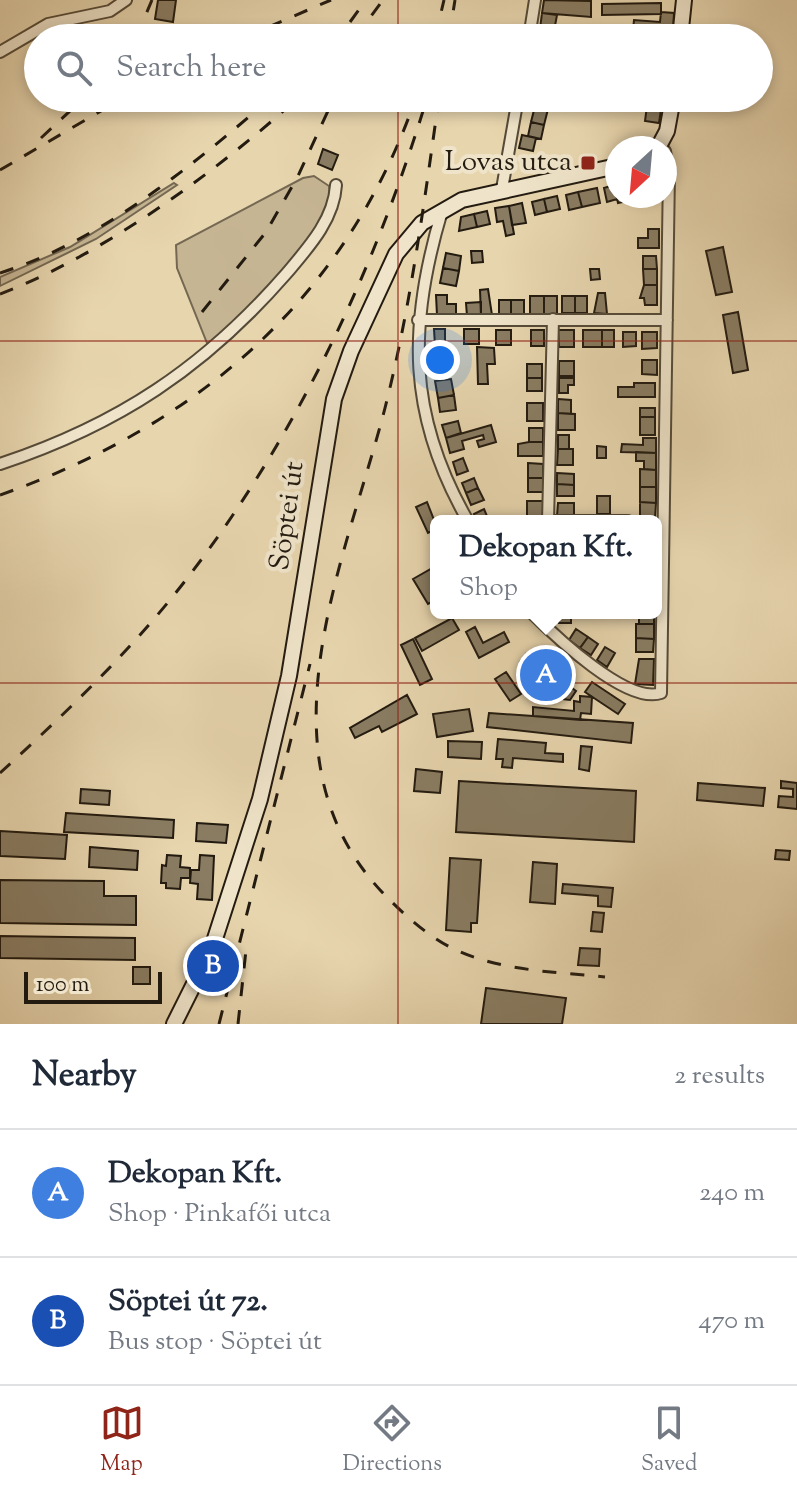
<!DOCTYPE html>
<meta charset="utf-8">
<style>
:root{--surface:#fff;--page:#f6f6f7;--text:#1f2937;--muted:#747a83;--line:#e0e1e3;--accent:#8f2418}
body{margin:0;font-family:"Sorts Mill Goudy",serif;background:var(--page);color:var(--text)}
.compass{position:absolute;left:605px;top:136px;width:72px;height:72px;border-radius:50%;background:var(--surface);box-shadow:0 4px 12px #0003;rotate:206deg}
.scale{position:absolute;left:24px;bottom:20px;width:138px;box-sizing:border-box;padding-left:8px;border:4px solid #231b10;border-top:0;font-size:22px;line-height:28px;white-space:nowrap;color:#231b10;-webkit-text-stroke:6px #efe4ca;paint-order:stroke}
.you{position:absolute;left:440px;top:360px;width:28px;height:28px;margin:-20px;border:6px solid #fff;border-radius:50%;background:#1a73e8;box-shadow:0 0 0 12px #1a73e833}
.badge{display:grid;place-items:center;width:52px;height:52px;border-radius:50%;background:var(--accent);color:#fff;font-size:26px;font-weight:700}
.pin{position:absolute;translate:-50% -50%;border:4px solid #fff;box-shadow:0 2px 8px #0006}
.popup{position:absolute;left:430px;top:515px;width:232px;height:104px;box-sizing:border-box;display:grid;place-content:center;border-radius:12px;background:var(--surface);filter:drop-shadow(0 2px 6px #0005);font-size:26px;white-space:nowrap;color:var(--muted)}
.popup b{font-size:30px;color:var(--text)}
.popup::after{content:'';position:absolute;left:50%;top:100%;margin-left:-16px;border:16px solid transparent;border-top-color:var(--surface)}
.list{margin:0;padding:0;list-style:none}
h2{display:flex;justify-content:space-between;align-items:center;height:104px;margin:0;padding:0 32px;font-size:34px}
h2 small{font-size:26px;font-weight:400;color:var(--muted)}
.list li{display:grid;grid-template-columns:52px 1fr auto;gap:24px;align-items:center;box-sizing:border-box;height:128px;padding:0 32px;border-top:2px solid var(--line)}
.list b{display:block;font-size:30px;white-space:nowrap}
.list p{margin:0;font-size:26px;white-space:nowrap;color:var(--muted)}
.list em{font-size:26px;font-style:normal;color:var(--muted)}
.icon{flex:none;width:44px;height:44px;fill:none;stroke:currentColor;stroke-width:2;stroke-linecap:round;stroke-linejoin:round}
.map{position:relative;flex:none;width:797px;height:1024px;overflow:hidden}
.search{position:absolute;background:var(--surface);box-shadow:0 4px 12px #0003;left:24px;right:24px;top:24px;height:88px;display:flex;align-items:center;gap:20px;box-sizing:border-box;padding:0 28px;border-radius:44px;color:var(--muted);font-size:30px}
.sheet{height:360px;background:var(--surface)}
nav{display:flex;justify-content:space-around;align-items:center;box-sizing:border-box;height:112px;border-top:2px solid var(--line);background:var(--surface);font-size:22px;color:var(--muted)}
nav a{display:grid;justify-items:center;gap:4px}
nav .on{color:var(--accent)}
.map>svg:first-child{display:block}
</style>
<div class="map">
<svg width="797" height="1024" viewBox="0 0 797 1024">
<rect width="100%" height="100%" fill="#e7d5ae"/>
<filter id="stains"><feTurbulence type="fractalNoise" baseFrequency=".0025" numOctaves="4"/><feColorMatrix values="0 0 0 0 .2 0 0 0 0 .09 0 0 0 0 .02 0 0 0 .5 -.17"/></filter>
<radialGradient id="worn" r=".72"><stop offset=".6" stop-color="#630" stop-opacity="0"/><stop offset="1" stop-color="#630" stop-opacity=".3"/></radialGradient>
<path fill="#c6b593" stroke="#746852" stroke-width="2" d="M314 176 329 186C339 226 242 316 213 343H207L177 268 176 245 303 178Z
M174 183 177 185 96 239 0 286V277L70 247Z"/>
<path fill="#897c62" stroke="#231b10" stroke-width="2" d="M158 0H176L173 22 155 19Z
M544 0 591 1V17L542 13Z
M661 3V14L602 15V4Z
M661 12 674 13 673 32 633 30 634 20 660 22Z
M542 13 557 15 554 31 540 29Z
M380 28 400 30V38H379Z
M545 29 559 31 558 38H544Z
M657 32 671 34V38H656Z
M537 98H559L556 110 548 109 544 125 531 122Z
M637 98H659L662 103 659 123 645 121 647 106 636 105Z
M531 122 544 125 541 139 528 136Z
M522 135 536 138 533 151 519 148Z
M323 149 338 155 332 170 318 164Z
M566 156 569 168 553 171 550 160Z
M614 185 617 196H631L632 200 618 203Z
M614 185 617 199 607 202 604 188Z
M597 188 600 203 582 207 578 192Z
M578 192 582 207 569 210 566 195Z
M557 196 560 209 547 212 544 199Z
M544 199 547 212 535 215 532 202Z
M522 203 526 223 512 225 509 206Z
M509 206 514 234 506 236 503 221 497 222 495 208Z
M487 211 490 224 477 227 474 214Z
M474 214 477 227 459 231 461 217Z
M648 229H659V248H638V238H648Z
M723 247 732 292 716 295 706 251Z
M471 251H482L483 262 472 263Z
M446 253 461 256 459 271 443 268Z
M643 256H656L657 269H643Z
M443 268 459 271 456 286 440 283Z
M590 269H599L600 279 591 280Z
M643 269H657V285H644Z
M644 285H657V305H645L644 298H640Z
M488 289 492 315 481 316 480 290Z
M598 293H605L607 314 594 313Z
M436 295H447V304H456V315H437Z
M530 296H544V314H530Z
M544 296H557V314H544Z
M562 296H575V313H562Z
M575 296H587V313H575Z
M499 300H511V315H499Z
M511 300H524V315H511Z
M481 302V316H467L466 303Z
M738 312 748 370 733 373 723 315Z
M434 329H445V346H435Z
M464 329H479V344H464Z
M496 330H511V345H496Z
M531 330H544V346H531Z
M558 330H574V347H559Z
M583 330H602V347H583Z
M602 330H614V347H602Z
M623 332H636V346L623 347Z
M642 332H657V348L642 349Z
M477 347 494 348 495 364H487L488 384H478Z
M434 357H451V373L434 374Z
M642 360H657V375L642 374Z
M559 361H574V376H559Z
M527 364H542V378H527Z
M527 378H542V391H527Z
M559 378H574V385H568V393H559Z
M451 379 454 395 438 398 435 381Z
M634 383H655V397H618V387H634Z
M454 395 456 410 440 412 438 398Z
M558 399 571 400V414L558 413Z
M527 403H543V421H527Z
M640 408H655V417H640Z
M558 413 575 414V430H558Z
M640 417H655V435H640Z
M458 421 461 433 446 438 442 425Z
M491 425 496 442 479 447 477 441 484 439 483 435 462 441 464 449 450 453 446 438Z
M529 428H543V442H529Z
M558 435H569V449H558Z
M643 438H656V453L621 452 622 444 643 445Z
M529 442H543V456H518V444Z
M597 446 606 447V458H597Z
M558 449H573V465H557Z
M636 452 656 453V470L644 469V461H636Z
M463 458 468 471 457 475 453 462Z
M528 463 543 464V478H528Z
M640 469 656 470V487H640Z
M557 473 574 474V485L557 484Z
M474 478 478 488 466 493 462 483Z
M528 478H543V492H528Z
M557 484 574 485V496H557Z
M640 487H656V503L640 502Z
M478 488 484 500 471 505 466 493Z
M597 496H610V514H597Z
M527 501H543V516H527Z
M427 502 436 525V529L428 533 416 507Z
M640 502 656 503 655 518H640Z
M558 503H574V517L557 516Z
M484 509 489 521H477L474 514Z
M527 516H543V521H527Z
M436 566V600L428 604 413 579Z
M559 613H571V623H559Z
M639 613H654V624H639Z
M452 618 459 630 422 651 415 638Z
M636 624H654V639L636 638Z
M475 627 483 643 504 632 509 642 479 658 466 632Z
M576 629 588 637 580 648 569 640Z
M588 637 598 644 591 655 580 648Z
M636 638 654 639 653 652H636Z
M413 639 432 679 420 685 401 645Z
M605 647 615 653 607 667 597 660Z
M526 654 576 691 570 700 554 698V687L520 662Z
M639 659H654L653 685 635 684Z
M506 672 521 694 510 701 495 679Z
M592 682 625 704 618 714 585 692Z
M407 695 417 714 382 732 379 726 355 738 350 728Z
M580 696 592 697 591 714 581 713 580 720 533 716V707L574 711V701L580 702Z
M469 709 473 731 437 737 433 714Z
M489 713 633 723 631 743 487 727Z
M498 739 546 743 545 753 563 754V762L513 758 512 768 502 767 503 759H496Z
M448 741 482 742 481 759 448 757Z
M581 746 592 747 589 771 579 769Z
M416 769 442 772 440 793 414 791Z
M459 781 636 791 634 842 456 832Z
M781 781 797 783V809L778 807 779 796 793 797V789L781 788Z
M698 783 765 788 763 806 697 800Z
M81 789 110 791 109 805 80 803Z
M66 813 174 820 173 838 64 832Z
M197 823 228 825 226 843 196 841Z
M0 831 67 835 65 859 0 856Z
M90 847 138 851 137 870 89 867Z
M776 850 790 851 789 860 775 859Z
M167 855 181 856 180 867 190 868V878H181L180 889 166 888V883H161L162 865 166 866Z
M200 855 214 856 212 900 197 899 198 884 190 883 191 870H199Z
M450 858 481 860 477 923H471V932L446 930Z
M533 862 557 864 555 904 530 902Z
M0 880 104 881V896H136V925L0 923Z
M563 884 613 888 611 907 598 906V896L562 893Z
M593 912 604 913 602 932 591 931Z
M0 936 135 938V960L0 958Z
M580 948 600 949 599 966 578 965Z
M133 967H150V984H133Z
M486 988 566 998 562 1024H481Z"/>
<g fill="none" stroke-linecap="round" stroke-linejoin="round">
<defs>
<path id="street" d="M529 38 535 0
M0 52 48 24 110 11 126 0
M502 189 518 98
M442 211C408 325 407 415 468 521
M418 320H667
M0 464C118 425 204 368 286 274 308 248 334 220 336 185
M548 521 553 319
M548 521H628
M532 613C555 636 627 705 661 693L669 173 665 151"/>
<path id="secondary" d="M680 38 684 0
M658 148 667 131 673 98
M174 1024 212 948 260 799 289 676 334 399 351 351 396 254 422 223 462 200 617 166"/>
</defs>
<use href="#street" stroke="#544a38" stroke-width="14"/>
<use href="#secondary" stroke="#231b10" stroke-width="18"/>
<use href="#street" stroke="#efe4ca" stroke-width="10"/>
<use href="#secondary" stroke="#efe4ca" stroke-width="14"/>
<path stroke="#231b10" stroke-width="3" stroke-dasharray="14 14" stroke-linecap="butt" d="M350 22 366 0
M136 38 152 0
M243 38 331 0
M355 38 383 0
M435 38 444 0
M449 38 455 0
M439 98C424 203 411 305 385 408 346 560 254 754 381 891 402 913 428 937 456 950 502 971 556 972 605 977
M41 138 84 98
M0 170 123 98
M0 273C101 241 192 166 271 98
M0 294C103 255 216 172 298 98
M202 312 266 232 297 178 334 98
M0 495C194 427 344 301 414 103
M0 773C68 711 136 646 192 572 299 431 376 267 427 98
M219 1024 310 664
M238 1024 246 950"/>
</g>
<path fill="none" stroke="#8f2418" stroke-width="2" stroke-opacity="0.55" d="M398 0V38M398 98V1024M0 341H797M0 683H797"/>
<rect fill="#8f2418" stroke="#efe4ca" stroke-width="3" x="580" y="155" width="16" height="16" rx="4"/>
<g text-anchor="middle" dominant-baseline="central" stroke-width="8" stroke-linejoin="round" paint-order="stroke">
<g font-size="28" fill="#231b10" stroke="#efe4ca" text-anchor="end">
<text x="572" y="163">Lovas utca</text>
</g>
<g font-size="28" fill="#231b10" stroke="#efe4ca">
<text transform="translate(288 516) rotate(-82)">Söptei út</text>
</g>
</g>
<rect width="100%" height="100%" filter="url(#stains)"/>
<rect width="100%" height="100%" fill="url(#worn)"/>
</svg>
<svg class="compass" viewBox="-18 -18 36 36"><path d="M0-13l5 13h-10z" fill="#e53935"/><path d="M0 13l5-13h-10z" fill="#747a83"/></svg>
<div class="scale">100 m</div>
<div class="you"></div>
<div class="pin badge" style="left:546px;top:675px;background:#3f7fe0">A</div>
<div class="popup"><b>Dekopan Kft.</b>Shop</div>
<div class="pin badge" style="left:213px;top:966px;background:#1a4fb4">B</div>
<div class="search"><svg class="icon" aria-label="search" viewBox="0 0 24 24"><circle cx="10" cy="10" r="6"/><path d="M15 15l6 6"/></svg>Search here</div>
</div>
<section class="sheet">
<h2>Nearby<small>2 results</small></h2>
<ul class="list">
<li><span class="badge" style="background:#3f7fe0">A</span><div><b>Dekopan Kft.</b><p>Shop · Pinkafői utca</p></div><em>240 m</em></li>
<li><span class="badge" style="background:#1a4fb4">B</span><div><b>Söptei út 72.</b><p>Bus stop · Söptei út</p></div><em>470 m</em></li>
</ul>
</section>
<nav>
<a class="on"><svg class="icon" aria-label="map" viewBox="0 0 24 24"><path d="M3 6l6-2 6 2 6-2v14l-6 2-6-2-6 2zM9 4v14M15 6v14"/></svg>Map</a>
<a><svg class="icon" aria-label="directions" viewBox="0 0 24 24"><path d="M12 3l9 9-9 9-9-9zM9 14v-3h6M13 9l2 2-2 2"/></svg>Directions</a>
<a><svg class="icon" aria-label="saved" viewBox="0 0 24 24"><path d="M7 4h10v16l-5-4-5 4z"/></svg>Saved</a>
</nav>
